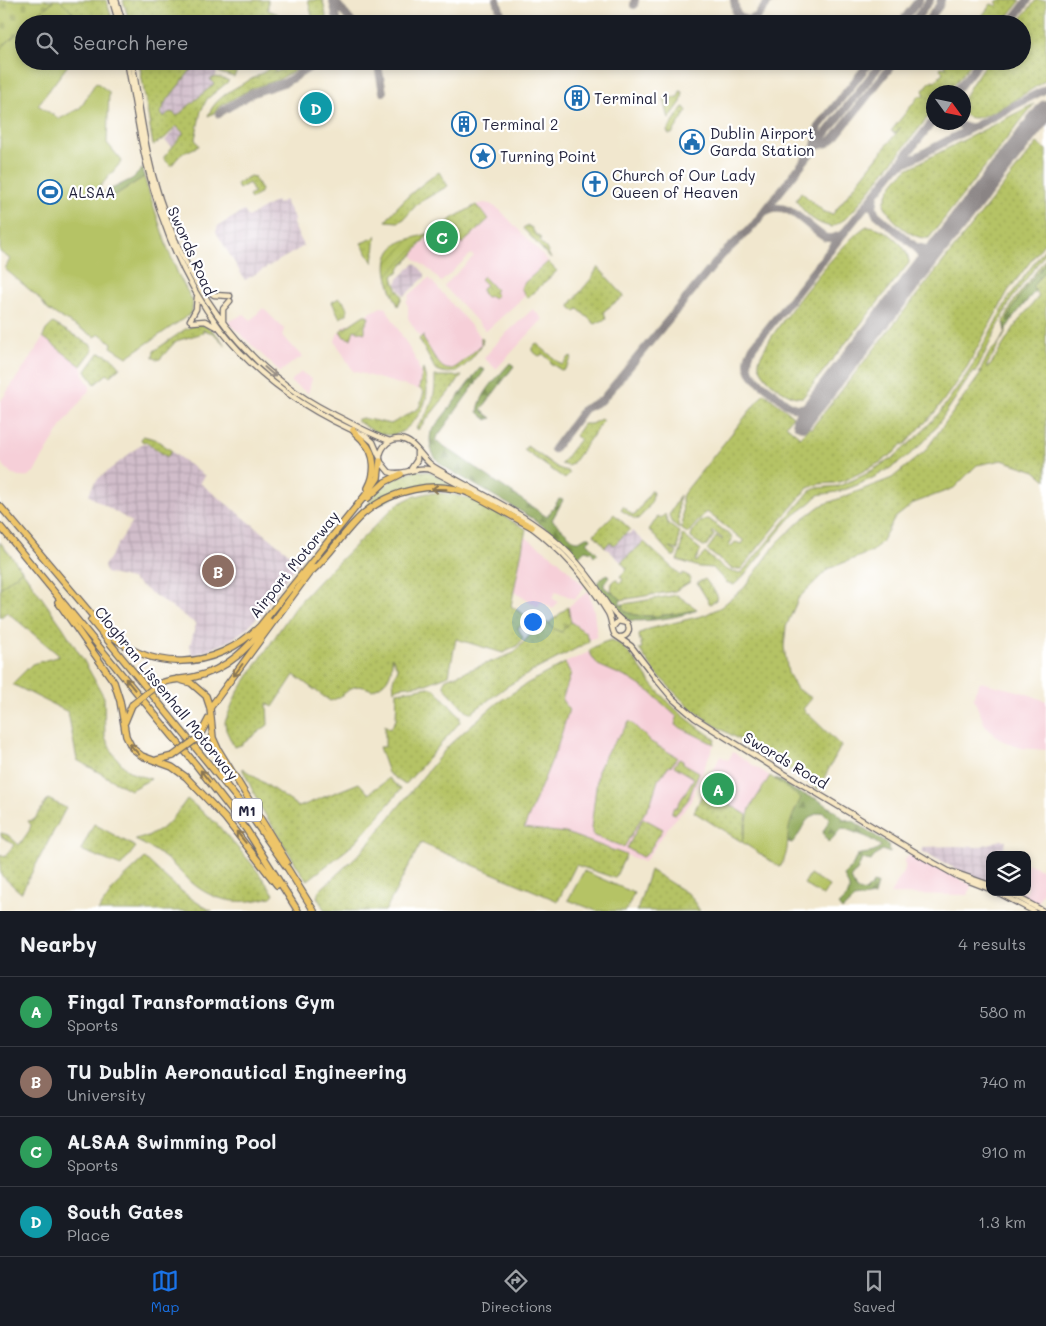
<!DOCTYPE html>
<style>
:root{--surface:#171b24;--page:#242831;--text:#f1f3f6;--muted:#9ea1a6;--line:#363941;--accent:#1a73e8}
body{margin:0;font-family:Mali,sans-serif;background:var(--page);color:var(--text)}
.controls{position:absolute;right:15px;bottom:15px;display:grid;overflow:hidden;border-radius:10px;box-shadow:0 2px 8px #0003}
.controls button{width:45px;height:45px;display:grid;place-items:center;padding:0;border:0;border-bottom:1px solid var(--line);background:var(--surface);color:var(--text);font:25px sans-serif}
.compass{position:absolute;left:926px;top:85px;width:45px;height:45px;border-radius:50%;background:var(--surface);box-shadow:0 2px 8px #0003;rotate:123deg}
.you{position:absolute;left:532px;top:621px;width:18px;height:18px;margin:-12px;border:4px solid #fff;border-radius:50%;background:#1a73e8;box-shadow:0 0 0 8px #1a73e833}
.badge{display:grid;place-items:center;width:32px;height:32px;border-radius:50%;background:var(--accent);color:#fff;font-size:16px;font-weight:700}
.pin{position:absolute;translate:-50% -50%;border:2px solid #fff;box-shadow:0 1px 5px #0006}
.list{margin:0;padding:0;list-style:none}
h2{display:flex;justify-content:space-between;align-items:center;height:65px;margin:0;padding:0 20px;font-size:21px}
h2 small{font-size:16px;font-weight:400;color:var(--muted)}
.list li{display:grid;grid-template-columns:32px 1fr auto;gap:15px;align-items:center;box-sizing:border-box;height:70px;padding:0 20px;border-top:1px solid var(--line)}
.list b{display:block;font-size:19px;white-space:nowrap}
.list p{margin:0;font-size:16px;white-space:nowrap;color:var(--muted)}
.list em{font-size:16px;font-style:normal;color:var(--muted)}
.icon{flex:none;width:28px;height:28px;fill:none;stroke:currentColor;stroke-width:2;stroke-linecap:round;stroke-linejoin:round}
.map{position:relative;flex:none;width:1046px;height:911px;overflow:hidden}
.search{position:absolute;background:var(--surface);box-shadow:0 2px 8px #0003;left:15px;right:15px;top:15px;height:55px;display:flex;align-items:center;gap:12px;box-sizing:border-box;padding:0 18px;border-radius:28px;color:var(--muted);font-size:19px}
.sheet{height:345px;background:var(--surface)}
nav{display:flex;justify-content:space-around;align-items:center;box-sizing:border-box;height:70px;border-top:1px solid var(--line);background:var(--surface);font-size:14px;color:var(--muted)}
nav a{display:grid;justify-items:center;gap:2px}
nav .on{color:var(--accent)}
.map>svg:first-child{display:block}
</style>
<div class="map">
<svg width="1046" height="911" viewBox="0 0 1046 911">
<defs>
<pattern id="industrial-grid" width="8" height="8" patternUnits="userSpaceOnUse" patternTransform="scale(1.25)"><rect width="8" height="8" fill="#d1bdca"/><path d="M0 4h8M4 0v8" fill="none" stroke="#b3a2ae"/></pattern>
<pattern id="grass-dots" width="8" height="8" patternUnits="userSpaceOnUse" patternTransform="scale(1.25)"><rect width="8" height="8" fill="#b5c365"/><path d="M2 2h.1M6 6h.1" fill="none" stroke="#9ba759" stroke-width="1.8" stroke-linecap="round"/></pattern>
<pattern id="forest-firs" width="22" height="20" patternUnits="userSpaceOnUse" patternTransform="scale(1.25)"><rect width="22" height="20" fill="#90a95a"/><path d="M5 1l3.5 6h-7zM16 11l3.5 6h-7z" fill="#75894c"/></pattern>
<pattern id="cemetery-stones" width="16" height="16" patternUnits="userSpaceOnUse" patternTransform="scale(1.25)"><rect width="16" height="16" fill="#b5c365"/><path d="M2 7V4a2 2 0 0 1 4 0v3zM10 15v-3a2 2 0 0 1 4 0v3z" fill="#9ba759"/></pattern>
<pattern id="garden-furrows" width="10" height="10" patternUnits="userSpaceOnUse" patternTransform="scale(1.25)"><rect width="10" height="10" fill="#b5c365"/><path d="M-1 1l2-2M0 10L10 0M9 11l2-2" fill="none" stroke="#9ba759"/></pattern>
</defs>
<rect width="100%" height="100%" fill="#fff"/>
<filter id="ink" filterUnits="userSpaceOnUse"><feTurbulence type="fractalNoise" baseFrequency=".02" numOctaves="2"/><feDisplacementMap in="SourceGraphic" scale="10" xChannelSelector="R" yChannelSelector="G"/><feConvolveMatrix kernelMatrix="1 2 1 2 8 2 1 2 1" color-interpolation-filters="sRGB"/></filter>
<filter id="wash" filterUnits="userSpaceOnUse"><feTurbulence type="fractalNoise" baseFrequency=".0096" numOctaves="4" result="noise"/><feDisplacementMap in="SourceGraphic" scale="20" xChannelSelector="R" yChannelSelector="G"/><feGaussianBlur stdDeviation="1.12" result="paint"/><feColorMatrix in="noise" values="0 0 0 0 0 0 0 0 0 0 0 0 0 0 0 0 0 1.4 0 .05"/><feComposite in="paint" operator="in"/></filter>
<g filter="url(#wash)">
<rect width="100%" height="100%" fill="#f1e7ce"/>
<path fill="#f6cfd8" d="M484 203 490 204 500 210 548 261 523 284 526 295 486 331 444 286 474 256 471 254 441 282 431 271 416 260 412 254 437 229 476 205Z
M429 278 480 336 481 345 453 369 447 370 437 365 408 318V306L406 302 409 298 408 296Z
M381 307 386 308 416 360 424 382V391L353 371 335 341 337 335 343 327Z
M263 308 284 329 282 336 300 354 302 358 296 360 280 372 228 322 244 314 251 320Z
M533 309 543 319 496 369 484 358 501 338Z
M43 337 82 367 83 375 90 386V389L63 424 34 472 28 476 18 477 11 473 0 462V402L41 342Z
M301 372 312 379 308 393 290 382Z
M524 536 557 559 583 585 584 587 577 597 574 599 556 591 552 598 558 602 553 609 541 602 538 607 514 592Z
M588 591 594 611 597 637 588 640 586 633 571 622 568 607Z
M589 652 598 665 630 679 650 692 677 717 675 725 714 744 689 805 670 825 646 860 643 862 617 851 592 843 524 828 558 745 568 709 562 700 571 674 565 663Z
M980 682 1022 692 1046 701V750L1021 748 1001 740 985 725 974 700 975 691Z
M733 752 770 776 747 815 705 789 720 756 728 760Z
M910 855 972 885 967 895 890 894 905 869V859Z
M1027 863 1046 871V884L1037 905 1015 892H1027Z"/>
<path fill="url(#industrial-grid)" d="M198 61H211L217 70 216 76 210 79 214 84 176 116 172 112 168 113 164 117 160 114 163 109 165 102Z
M176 127 183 133 172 146 165 141Z
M284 200 292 214 294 218 293 224 304 246 245 280 216 232 218 226 244 211 248 217 276 201 278 204Z
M415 263 425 274V277L404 296 396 284 398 279Z
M157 441 205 476 200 483 299 561 259 615 246 629 228 642 192 656 190 645 196 624 131 579 106 573 104 566 132 522 91 497 89 494 93 485 99 478 143 443 149 444Z
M632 531 644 542 621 562 605 547 610 541 625 533 629 534Z
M1000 840H1006L1002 855H990V882L960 871 921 851 923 847 955 846 978 847Z"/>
<path fill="url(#grass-dots)" stroke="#6c7250" d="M63 0H106L114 24H81L60 3Z
M123 0H268V10L278 14 273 24H130Z
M308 0H323L327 21 325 24H314Z
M999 0H1021L1002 24H976L991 4 996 6 998 4 996 2Z
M1036 0H1046V80C1033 89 989 117 975 118 970 118 967 117 964 114V97L973 82 987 61H1022V24H1017Z
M139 61H198L164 104 163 109 160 114 164 117 168 113 172 112 177 116 214 84 210 79C216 75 223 79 229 81L207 99 201 111 195 139 199 146 181 154 171 166 164 159V157L184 133 176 126 165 138 153 145Z
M211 61H232L230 65 232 67H239L234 77 220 73Z
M299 61H307L308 63 278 80 253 88 220 106 214 113 208 116C218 89 252 83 272 66H274L275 72 281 70V66L290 67Z
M946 61H973L948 92H934L933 111 854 210 845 219 832 227C815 224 805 214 796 200L801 192 823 211 832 215 901 127 895 133 891 131 919 96H925L923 90 932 80 935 82 943 72 940 69 941 67 947 68 945 65Z
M680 91 683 92 681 102 669 119 664 99 678 97Z
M1034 104 929 238C911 240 890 219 884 204 888 188 896 178 909 168Z
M684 107 687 111 672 134H669L667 131 682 108Z
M1037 143 1046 150V241L1008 291 967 367 936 411 904 445 902 444 895 452 881 462 846 480 835 483 819 484 808 488 784 516 741 569H732L707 550 717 536 722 540 723 539 713 531 712 532 714 536 705 547 691 538C691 530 701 518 709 519L731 536 732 540 729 545 731 547 735 542 742 544 744 541 707 512 705 513 688 533 681 529 683 523 682 497 684 493 764 393 793 416 786 425 800 437 809 427 811 429Z
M439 172 448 186 418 203 404 219 398 222 386 221C400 201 419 186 439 172Z
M250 176 254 177 261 190 259 194 251 199 249 196 254 193 249 183 239 189 236 184Z
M476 205 489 219 462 244 446 224 451 219Z
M528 225 529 227H531L536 235H538L541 239 539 241 546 248 551 259 523 228Z
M867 226C883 226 909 245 909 263L803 397C794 399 782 391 775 386 769 381 757 369 759 361 763 340 847 235 867 226Z
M376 235 373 263 361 243 374 238Z
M1046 247V252L1011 300 975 373 973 372C958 393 945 416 929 436 908 461 869 483 837 492 831 493 824 494 818 495 810 506 797 511 788 521 769 541 755 567 734 585L726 582 713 568 699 567 677 560 681 550 682 534 701 550 695 561 696 562 705 553C716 561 728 576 742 572L810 491 817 488 839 486 864 475 894 457 921 433 940 412 971 368 1008 299Z
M1046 258V262C1035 276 1004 315 1006 332L986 367 990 366 1017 323 1039 296 1032 286 1046 267V480L1035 471 1002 460 977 465 954 488 914 503 895 518 881 542 873 551 828 569 798 599 786 627 784 647 788 673 797 689 812 698 803 709 841 746 818 789 792 771 711 723 687 705 655 672 639 649 642 648 639 636 640 633 649 629 705 615 721 607 744 588 777 543 801 520 820 506 892 478 925 451 982 372 979 373 990 352 999 343 1005 332 1004 321 1014 301Z
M548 262 557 271 527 298 521 288 523 284Z
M598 267 624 296 604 311 606 319 595 324 578 309 575 311 570 307 571 303 591 279Z
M483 276 496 290 494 292 497 295 493 298 491 296 486 297 482 293V288L486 285 480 279Z
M339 298C344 300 348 308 347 314L340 318 332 302Z
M53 323 91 345 93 350 81 366 43 337 46 330Z
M196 324C211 325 217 335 226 346L213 333 203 330V333L176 341 160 359 157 360 153 357 154 351 184 330Z
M423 335V338C447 379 446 378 481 345V337L483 340C482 346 479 349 475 354 464 368 454 379 435 369L419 339Z
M536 343 562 365 570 356 572 358 565 369 561 370 550 363 551 361 543 354 539 356 532 351V348Z
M99 353C108 354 116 360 120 367L110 376 107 374 95 384 86 371Z
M423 369C431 393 427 408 409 426 405 430 398 435 392 435 379 436 366 427 356 420L362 418 391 424 419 408 424 392 419 388Z
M435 376H462L418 430 416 428C430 412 436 398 435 376Z
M601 419 603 421 572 464 568 466 561 464 580 439 575 436 583 424H591Z
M143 436 155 439 172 451 167 457 145 441 143 442 141 440Z
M527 446 558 468 570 472 565 479 524 450Z
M416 470 431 472 462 489 408 490 358 516 377 492 392 480Z
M652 490C656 501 645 512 638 519H635L621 510 623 506 631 514 635 515Z
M428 493C472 492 490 509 526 529L511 606 529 618 518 628 523 638 517 646 503 653 456 639 449 675 426 684 400 687 394 690 393 680 398 669 392 657C392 674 389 683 372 690 348 679 351 695 330 701L294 675 273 707 267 703 268 725 241 745 234 747 226 730 225 722 236 695 295 607 321 579 396 505 412 497Z
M680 495 678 503 679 528 671 522 669 515Z
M614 514 630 529 614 545 610 542 605 547 594 534Z
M665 514 668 524 679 532 678 550 670 548 677 552 675 556H672L649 530 658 516 661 518Z
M644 542 681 576 683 573 690 577V582L675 591 621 600 611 591 612 583 616 579 620 583 623 580 620 576 627 569 621 562Z
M22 570 62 626 84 661 104 697 105 737 114 755 126 769 134 774 151 779 130 790 77 760 68 712 12 684 32 664 60 656 7 612 0 618V588Z
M705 579 717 595 716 600 710 604 697 583Z
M677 595 697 609C681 614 633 622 623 609L624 604Z
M547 622 554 629 561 632 571 622 586 633 589 642 533 671 506 687 471 713 467 712 444 687V682L446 679 514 653 528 637Z
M612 640C630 647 643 675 656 689 673 709 693 724 715 739L714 744 675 725 677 717 650 692 630 679 598 665 589 652C594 645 604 642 612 640Z
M565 663 571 674 562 700 569 709 558 745 524 828 566 833 626 855 615 878 576 865 558 901 421 843 385 911H325L317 897 319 891 363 850 449 745 469 727 497 703 528 683Z
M429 687 435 689 460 717V722L405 785 388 773 379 747H385V725L390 729 396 720 397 692Z
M630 721 651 742 677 757 672 765 669 766 658 780 651 802 624 847 594 836 591 828 598 771 607 752Z
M679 759 683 761V763L699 772 688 800 676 814 672 813V811L674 807 676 808 694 778 674 766Z
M242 768 299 807 359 783 369 794C374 787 383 786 388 778L401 789 373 823 349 848 308 880 304 877 260 806Z
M705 789 747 815 742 842 694 812Z
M48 799 66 808 21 893 0 874V855L5 857 14 845 1 836V833L8 835 19 845 29 831 31 825 28 821 34 820Z
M187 799 215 822 252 864 274 894 271 897C242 905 215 903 191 882 183 875 176 867 168 860 158 852 147 846 135 840 163 833 171 822 187 799Z
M643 818 663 829 647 854 642 857 627 848Z
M94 824 136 847 121 866 81 850Z
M145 858C166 878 186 898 212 911H98L116 885Z
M650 870 690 895 700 911H637Z"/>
<path fill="url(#forest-firs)" stroke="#59664a" d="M143 168 144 177 114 196 103 193 132 179Z
M1046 262V269L1032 287 1035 291 1013 318 1005 331C1004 313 1035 276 1046 262Z
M510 363 514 366 481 410 492 418 487 420 478 412C480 393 498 377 510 363Z
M480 368 485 370 435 440 547 517 559 499 563 500 552 520 575 541H579L586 537H590L591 539 587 542 598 554 594 556 592 552 585 550 578 557 552 533 532 518 443 466C432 457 428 445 431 432Z
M606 574 609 577 604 584V587L620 598 621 600 619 605 624 604 623 609C633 622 681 614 697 609 687 617 641 623 628 620 623 618 619 614 616 610L618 606 611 604 597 583Z
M776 778 797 792 817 799 834 810 844 819 855 822 889 845 890 853 882 850 873 858 871 861 862 859 857 871 852 875 851 878 856 890 866 892 867 889 871 887 873 883 877 884 874 896 854 899 842 910 838 905C851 893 852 892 844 876L845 873 852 867 857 855C866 852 875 855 881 846L867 837 843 828C837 831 834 839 828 842L823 832 829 821V818L823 812C802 816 804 831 792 843L788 842 771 783Z"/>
<path fill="url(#cemetery-stones)" stroke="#6c7250" d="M0 0H54L28 24H24V27L0 49Z
M568 607 571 622 561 632 554 629 549 623Z"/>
<path fill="url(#garden-furrows)" stroke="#6c7250" d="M429 233 410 258 399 268 400 270 393 276 395 284 402 297 398 306C390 288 377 260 396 245 403 239 421 237 429 233Z
M364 315H367L369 318 365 326V333L354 330 351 339 344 337 340 331Z"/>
<path fill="#b5c365" stroke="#6c7250" d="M54 0H60L84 24H28Z
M24 27V61H71L38 105 59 119 80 108 96 82 109 92 107 143 122 161 98 189 101 193 106 191 114 196 144 177 167 247 178 274 193 302 192 311 189 315 127 357 111 347 112 343 100 334 95 337 48 310 37 296 5 269 10 259 0 252V49Z
M0 542 22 570 0 588Z
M770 776 801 798C796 808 791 818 789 828 786 845 790 851 780 867L742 842 750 808Z
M584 871 634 893 626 911H597L568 900Z
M810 874 829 886 823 896 804 884Z"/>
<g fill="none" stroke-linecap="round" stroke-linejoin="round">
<path stroke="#8a8484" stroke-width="8" d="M334 0 353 24
M497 0 504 24
M734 0 738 24
M333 2 338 24
M634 5 635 0
M736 13C742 20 748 22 756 17
M751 24 770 0
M900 24 919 0
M912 24 930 0
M925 24 939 6 941 0
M1010 24 1028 0
M377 61 383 92
M955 92 980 61
M219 114 222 111 253 93 286 82 320 61
M955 122 966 128 972 127
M815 146 819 126 871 61
M817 146 828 143 834 138 895 61
M899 166 1046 89
M875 195 873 207 876 214 916 247 921 256V268
M766 211C789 198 807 228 826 238H833L841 235
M916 247 925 249 939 247
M816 403C808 406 802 410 793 407 786 405 780 398 774 393 757 380 739 371 753 347L934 120
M554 449 584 409 602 400 722 255 753 226 883 61"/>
<path stroke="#8a8484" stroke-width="20" d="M802 421 1046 110"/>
</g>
</g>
<g filter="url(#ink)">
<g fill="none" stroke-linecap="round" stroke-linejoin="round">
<defs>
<path id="secondary" d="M112 0 119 24
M116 0 123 24
M127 61C134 95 138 129 146 162 178 294 238 383 366 436L373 442 379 456
M132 61C139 100 143 139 153 176 180 275 236 364 329 412 349 422 369 434 390 441
M198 283 214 295 230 296
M190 320 196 309 197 297
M223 321V309L230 301
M192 322 205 321 216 327
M411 469 417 460V452
M496 504 431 470C415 465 404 477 389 472L380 461C379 450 387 438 400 439 416 441 421 459 434 467 477 493 523 511 560 545 573 557 584 570 595 585 603 598 610 611 622 621
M530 526C562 550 587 578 608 613 612 620 611 629 615 635L631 646 657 680 673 699 695 718 773 767 925 858 959 877 990 889
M613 627 618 621 627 623C631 630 628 637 620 637
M953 872 990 885
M997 892 1033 911
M1008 892 1043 911"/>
<path id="motorway" d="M353 430C356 435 361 437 364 442 376 454 376 474 368 488
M368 498 385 482 401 474
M0 506 103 628C149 674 215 671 260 626L372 487 378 478 380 461
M0 526 197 766 246 829 298 911
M312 571C331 554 344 531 363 514 391 490 436 479 471 494 492 504 511 516 532 527
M58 602 114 682 120 701 126 736 132 748 142 756 172 767 186 777 225 818 277 885
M91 620 248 812 288 869 314 911
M177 679 191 683 206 696 210 708 213 738 218 749 287 862
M157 685C169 678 181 680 194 677 228 670 249 647 269 621
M210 708 313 568
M125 722 132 705
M199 737 209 718
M157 760 173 756"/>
</defs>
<use href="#secondary" stroke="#6a676e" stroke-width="7"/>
<use href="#motorway" stroke="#6a676e" stroke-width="8"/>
<use href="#secondary" stroke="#f8e8c3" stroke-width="4.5"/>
<use href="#motorway" stroke="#eec569" stroke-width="5.5"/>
<defs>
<path id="motorway-bridge" d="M132 705 157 685
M173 756 199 737"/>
</defs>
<use href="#motorway-bridge" stroke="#6a676e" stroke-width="8" stroke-linecap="butt"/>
<use href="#motorway-bridge" stroke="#eec569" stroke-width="5.5"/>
</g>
<defs><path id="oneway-shaft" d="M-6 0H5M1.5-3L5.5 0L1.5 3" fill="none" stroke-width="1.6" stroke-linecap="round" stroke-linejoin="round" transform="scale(1.25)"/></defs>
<use stroke="#988f86" href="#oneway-shaft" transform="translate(270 372) rotate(41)"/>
<g stroke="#887452">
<use href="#oneway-shaft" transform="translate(439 489) rotate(-178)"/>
<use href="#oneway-shaft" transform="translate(238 670) rotate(127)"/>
<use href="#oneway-shaft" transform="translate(130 684) rotate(-129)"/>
<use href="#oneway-shaft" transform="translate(134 749) rotate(-133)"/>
<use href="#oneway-shaft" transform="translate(205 776) rotate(-128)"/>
<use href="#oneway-shaft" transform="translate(241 837) rotate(-129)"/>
</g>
</g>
<defs>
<symbol id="building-ring" viewBox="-11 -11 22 22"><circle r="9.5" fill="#fff" stroke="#1f6fb2" stroke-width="1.5"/><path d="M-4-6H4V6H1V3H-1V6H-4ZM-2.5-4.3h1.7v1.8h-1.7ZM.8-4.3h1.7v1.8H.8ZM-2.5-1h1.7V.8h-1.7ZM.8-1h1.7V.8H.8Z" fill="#1f6fb2"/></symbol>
<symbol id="civic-ring" viewBox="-11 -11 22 22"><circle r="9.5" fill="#fff" stroke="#1f6fb2" stroke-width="1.5"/><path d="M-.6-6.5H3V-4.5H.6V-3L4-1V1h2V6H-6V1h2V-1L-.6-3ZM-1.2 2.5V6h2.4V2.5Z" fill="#1f6fb2"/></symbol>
<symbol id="sight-ring" viewBox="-11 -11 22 22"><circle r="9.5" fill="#fff" stroke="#1f6fb2" stroke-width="1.5"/><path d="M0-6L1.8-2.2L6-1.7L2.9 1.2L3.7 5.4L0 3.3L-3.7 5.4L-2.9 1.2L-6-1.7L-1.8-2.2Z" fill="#1f6fb2"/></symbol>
<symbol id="church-ring" viewBox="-11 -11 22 22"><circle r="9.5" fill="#fff" stroke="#1f6fb2" stroke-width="1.5"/><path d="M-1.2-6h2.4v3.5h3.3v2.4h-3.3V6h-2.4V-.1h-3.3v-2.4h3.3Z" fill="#1f6fb2"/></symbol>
<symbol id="stadium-ring" viewBox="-11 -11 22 22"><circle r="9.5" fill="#fff" stroke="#1f6fb2" stroke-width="1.5"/><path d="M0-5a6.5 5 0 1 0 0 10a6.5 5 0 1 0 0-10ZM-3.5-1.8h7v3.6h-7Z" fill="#1f6fb2"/></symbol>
</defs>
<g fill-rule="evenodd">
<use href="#building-ring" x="563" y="84" width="28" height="28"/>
<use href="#building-ring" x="450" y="110" width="28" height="28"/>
<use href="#civic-ring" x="678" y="128" width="28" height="28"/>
<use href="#sight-ring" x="469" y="142" width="28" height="28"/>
<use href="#church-ring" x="581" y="170" width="28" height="28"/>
<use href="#stadium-ring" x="36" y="178" width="28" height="28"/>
</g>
<g text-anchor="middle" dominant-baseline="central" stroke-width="4.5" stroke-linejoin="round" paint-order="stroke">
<rect fill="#fff" stroke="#646476" stroke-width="1" x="232" y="798.5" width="30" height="23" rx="4"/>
<g font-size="14" font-weight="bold" fill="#22223b">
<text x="247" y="810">M1</text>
</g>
<g font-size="15" fill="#22223b" stroke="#fff" text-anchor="start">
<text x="594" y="98">Terminal 1</text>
<text x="482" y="124">Terminal 2</text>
<text x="710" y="133">Dublin Airport<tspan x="710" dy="17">Garda Station</tspan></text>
<text x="500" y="156">Turning Point</text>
<text x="612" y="175">Church of Our Lady<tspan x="612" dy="17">Queen of Heaven</tspan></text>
<text x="68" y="192">ALSAA</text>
</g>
<g font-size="15" fill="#22223b" stroke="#fff">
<text transform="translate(192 251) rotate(66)">Swords Road</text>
<text transform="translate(294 564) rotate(-51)">Airport Motorway</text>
<text transform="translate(167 693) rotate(51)">Cloghran Lissenhall Motorway</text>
<text transform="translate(786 760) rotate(31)">Swords Road</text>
</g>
</g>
</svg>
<div class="controls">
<button><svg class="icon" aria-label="layers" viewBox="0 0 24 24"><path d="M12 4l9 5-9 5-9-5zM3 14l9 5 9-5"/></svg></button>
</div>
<svg class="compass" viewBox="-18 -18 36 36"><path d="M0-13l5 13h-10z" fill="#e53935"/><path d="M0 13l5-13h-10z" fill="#9ea1a6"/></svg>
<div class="you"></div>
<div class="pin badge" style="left:718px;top:789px;background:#2e9e5b">A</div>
<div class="pin badge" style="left:218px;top:571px;background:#8d6e63">B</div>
<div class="pin badge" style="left:442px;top:237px;background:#2e9e5b">C</div>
<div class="pin badge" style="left:316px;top:108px;background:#0f9aa8">D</div>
<div class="search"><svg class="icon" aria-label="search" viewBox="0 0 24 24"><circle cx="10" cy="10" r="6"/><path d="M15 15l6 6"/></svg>Search here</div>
</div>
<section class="sheet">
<h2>Nearby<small>4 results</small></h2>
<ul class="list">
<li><span class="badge" style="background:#2e9e5b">A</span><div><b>Fingal Transformations Gym</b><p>Sports</p></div><em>580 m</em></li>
<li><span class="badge" style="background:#8d6e63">B</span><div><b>TU Dublin Aeronautical Engineering</b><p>University</p></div><em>740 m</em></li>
<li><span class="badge" style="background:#2e9e5b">C</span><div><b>ALSAA Swimming Pool</b><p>Sports</p></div><em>910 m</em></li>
<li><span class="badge" style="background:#0f9aa8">D</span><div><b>South Gates</b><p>Place</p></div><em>1.3 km</em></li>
</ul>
</section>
<nav>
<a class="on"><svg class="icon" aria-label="map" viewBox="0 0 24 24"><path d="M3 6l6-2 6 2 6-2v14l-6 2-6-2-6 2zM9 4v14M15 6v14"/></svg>Map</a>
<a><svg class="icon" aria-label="directions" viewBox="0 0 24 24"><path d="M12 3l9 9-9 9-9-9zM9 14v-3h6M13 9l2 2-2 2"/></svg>Directions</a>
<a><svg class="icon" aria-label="saved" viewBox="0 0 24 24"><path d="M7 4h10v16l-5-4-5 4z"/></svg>Saved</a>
</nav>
